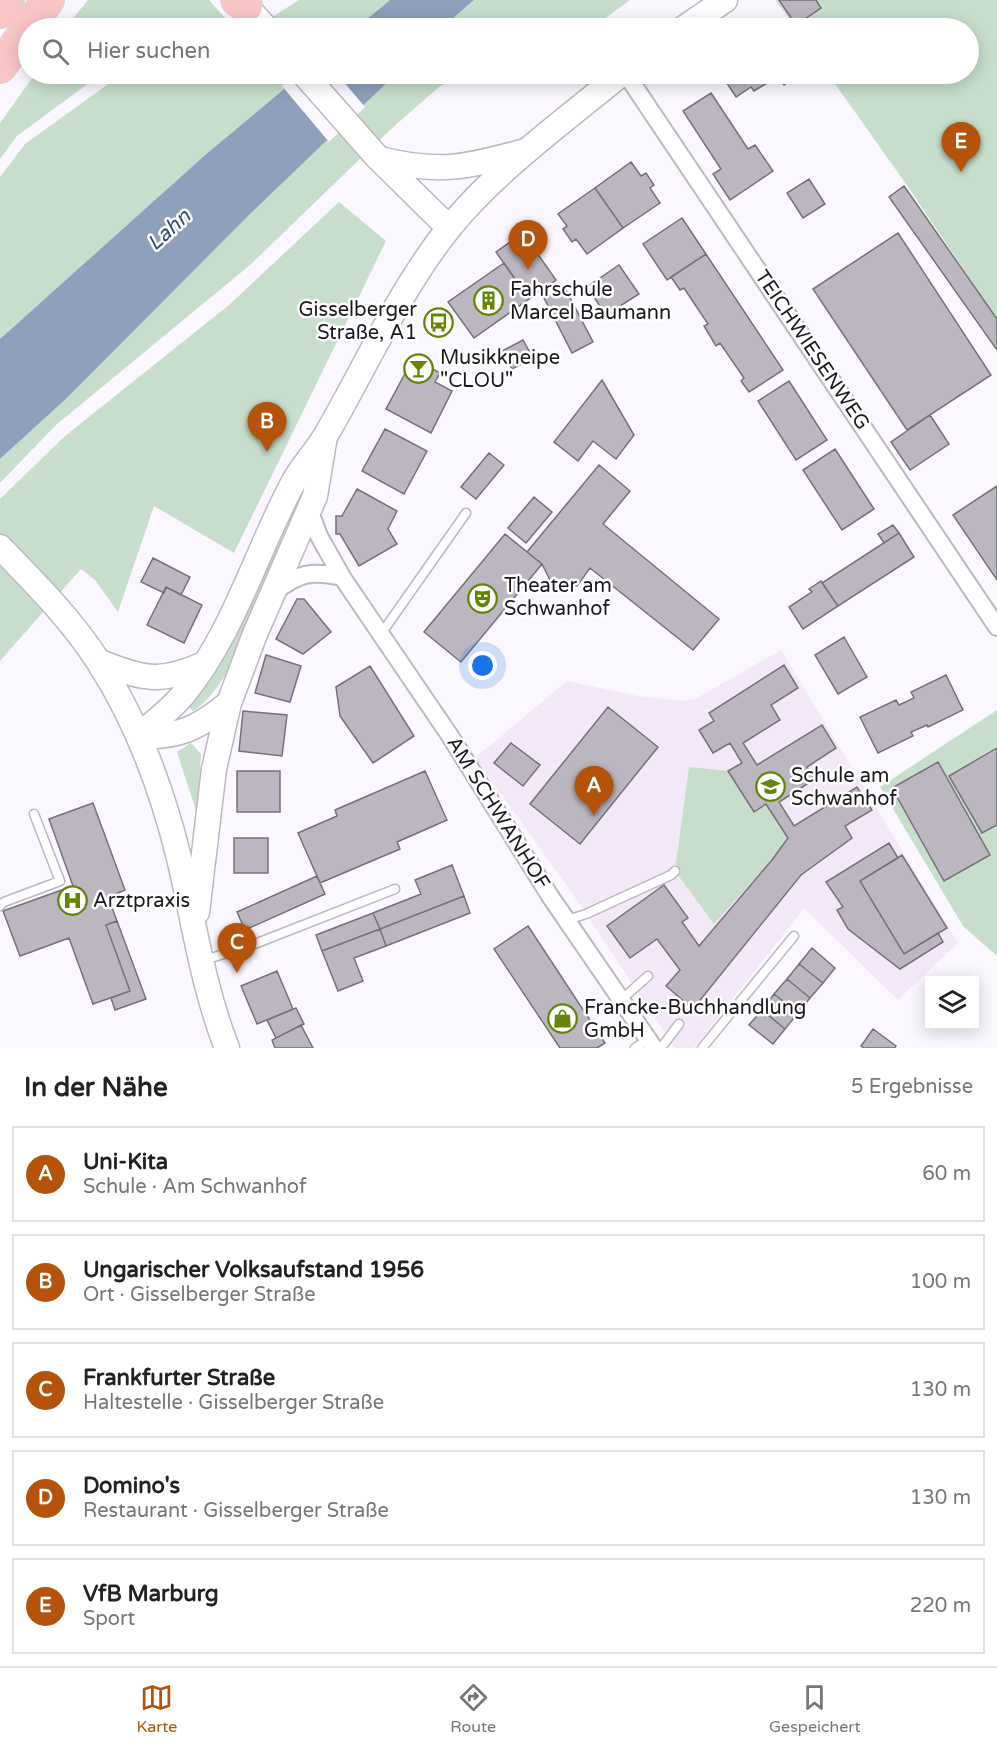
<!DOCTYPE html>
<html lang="de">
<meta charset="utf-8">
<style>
:root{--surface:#fff;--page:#f6f6f6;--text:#222;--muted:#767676;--line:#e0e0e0;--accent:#b45309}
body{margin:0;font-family:"Varela Round",sans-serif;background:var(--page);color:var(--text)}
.controls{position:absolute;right:18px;bottom:18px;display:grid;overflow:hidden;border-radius:0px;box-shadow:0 3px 15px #0003}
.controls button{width:54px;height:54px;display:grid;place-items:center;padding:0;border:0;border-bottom:2px solid var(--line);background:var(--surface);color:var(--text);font:30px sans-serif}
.you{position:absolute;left:483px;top:666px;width:21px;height:21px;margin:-15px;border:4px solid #fff;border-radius:50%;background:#1a73e8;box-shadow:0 0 0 9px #1a73e833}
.badge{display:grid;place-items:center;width:39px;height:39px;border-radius:50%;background:var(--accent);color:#fff;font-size:20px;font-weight:700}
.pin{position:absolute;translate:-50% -50px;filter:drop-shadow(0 2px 3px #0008)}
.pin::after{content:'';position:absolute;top:32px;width:21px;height:18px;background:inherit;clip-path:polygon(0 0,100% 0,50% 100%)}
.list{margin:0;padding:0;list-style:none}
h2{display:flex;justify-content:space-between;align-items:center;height:78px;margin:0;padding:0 24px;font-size:26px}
h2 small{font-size:20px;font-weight:400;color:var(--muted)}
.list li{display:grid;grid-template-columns:39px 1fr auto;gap:18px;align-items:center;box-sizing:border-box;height:96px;margin:0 12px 12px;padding:0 12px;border:2px solid var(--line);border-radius:0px}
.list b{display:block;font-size:22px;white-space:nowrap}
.list p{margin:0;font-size:20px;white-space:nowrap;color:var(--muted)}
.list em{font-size:20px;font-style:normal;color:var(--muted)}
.icon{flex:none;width:33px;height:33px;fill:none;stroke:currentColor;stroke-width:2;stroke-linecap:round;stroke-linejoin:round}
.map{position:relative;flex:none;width:997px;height:1048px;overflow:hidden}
.search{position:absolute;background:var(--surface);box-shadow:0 3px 15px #0003;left:18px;right:18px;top:18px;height:66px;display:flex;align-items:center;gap:15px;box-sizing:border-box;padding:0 21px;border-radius:33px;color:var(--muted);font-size:22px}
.sheet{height:618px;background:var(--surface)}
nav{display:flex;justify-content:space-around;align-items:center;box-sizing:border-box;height:84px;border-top:2px solid var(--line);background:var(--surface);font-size:16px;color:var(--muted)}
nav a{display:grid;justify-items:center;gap:3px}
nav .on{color:var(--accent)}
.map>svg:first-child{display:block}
</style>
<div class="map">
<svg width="997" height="1048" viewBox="0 0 997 1048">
<rect width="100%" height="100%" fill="#fbf7fe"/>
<path fill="#f2e8f7" d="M781 650 958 943 898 1000 804 908 694 1048H675L570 890 475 758 567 681 638 696 681 701 695 699Z"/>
<path fill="#c6decb" d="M88 0H209L234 28H65Z
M299 0H390L356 28H255Z
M474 0H630L593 27 442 28Z
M775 0H997V319L906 184 828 74H968V28H796Z
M35 74H101L17 136 0 159V123Z
M122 74H302L204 156 0 339V177L25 144Z
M396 74H462L439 87 391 129 250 265 56 425 0 483V459L68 397 249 215Z
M339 202 386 241 234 553 154 506 118 612 95 580 81 569 0 661V499L65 436 229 305Z
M277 538H281L283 544C265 588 233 687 193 711L188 706 209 679 228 650Z
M997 710V956L963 926 880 787Z
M191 743 201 754 197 814 177 752Z
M689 767 728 771 753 811 766 804 788 838 772 860 714 924 675 871Z"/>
<path fill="#8f9fbc" d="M390 0H474L442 28H356Z
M302 74H396L249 215 68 397 0 459V339L204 156Z"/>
<path fill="#fbf7fe" d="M297 74H337L365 107 329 142 282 86Z"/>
<path fill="#bbb6bf" stroke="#767179" stroke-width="1.5" d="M779 0H816L821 8 796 25Z
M721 74H772L769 76 772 80 754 91 751 87 736 97Z
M777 74H801L784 85Z
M711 93 748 149 755 145 773 171 730 200 713 174 721 169 683 111Z
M631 162 641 176 646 173 654 185 650 188 660 203 623 228 595 188Z
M809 179 825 204 803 218 787 193Z
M904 186 997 319V350L889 197Z
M595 188 623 228 587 254 576 239 572 242 563 229 567 226 558 214Z
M682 218 706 254 667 280 643 244Z
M523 233 556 280 529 299 496 252Z
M898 233 991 375 907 430 813 289Z
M706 254 783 370 749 392 741 381 744 378 720 343 716 346 704 326 708 324 684 288 680 290 671 277Z
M504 263 529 299 474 338 448 302Z
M619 265 639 294 606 315 587 287Z
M565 288 593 342 572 353 544 298Z
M523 340 533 358 512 369 502 351Z
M422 363 440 373 435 382 452 391 431 433 386 409 408 368 417 373Z
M602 380 634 435 616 459 593 441 578 461 554 442Z
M789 381 827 440 796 460 758 401Z
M930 415 949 444 910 470 891 442Z
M385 429 427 451 404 494 362 471Z
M835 449 874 509 842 530 803 470Z
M489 453 504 465 476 499 461 487Z
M599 465 630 491 603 524 719 619 693 650 590 568 577 586 550 580 542 564 527 552Z
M997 486V580L953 515Z
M357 489 397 511 388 529 397 544 359 566 340 534H336V516H342Z
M534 497 552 512 526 543 508 528Z
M893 525 899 533 884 543 878 534Z
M899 533 914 557 838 606 822 583Z
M505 534 542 564 461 662 424 632Z
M153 558 190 577 181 595 166 587 164 593 141 582Z
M821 581 838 606 803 629 789 607 812 592 809 589Z
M166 587 202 605 184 643 147 625Z
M297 599H304L331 632 303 654 276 639Z
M844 637 867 677 838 694 815 655Z
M266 655 301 666 290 702 255 693Z
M784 665 798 688 771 705 780 720 743 743 757 765 822 725 836 748 807 767 815 779 779 802 794 826 857 787 872 810 845 826 852 838 801 875 693 1009 666 986 680 970 657 939 630 958 607 926 664 885 688 918 682 922 699 946 772 860 788 838 766 804 754 812 728 771 742 763 730 743 713 753 699 730 714 721 709 713Z
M370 666 414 736 373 763 340 716 336 687Z
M946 675 963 710 928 727 927 725 911 732 913 736 878 753 860 717 896 700 899 705 914 698 911 692Z
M608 707 658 747 580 844 530 804Z
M243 711 287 715 282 756 239 751Z
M511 743 540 765 523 786 494 763Z
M997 748V825L982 833 949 776Z
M938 762 990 855 944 881 892 788Z
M237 771H280V812H237Z
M425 771 447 820 397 842 400 849 320 883 298 833 337 816 335 810Z
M93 803 125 890 108 897 117 921 106 925 130 991 93 1004 69 938 20 956 3 911 73 886 49 819Z
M234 838H268V873H234Z
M889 843 898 858 860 881 904 954 938 933 943 942 900 969 848 929 837 910 843 907 826 882Z
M902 855 947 928 904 954 860 881Z
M452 865 464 896 380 929 373 913 421 894 415 880Z
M317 876 325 894 245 930 237 912Z
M464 896 470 913 386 946 380 929Z
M373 913 380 929 322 951 316 935Z
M117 921 146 999 115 1010 111 998 130 991 106 925Z
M528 926 605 1043 597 1048H560L494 949Z
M380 929 386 946 354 958 363 981 338 991 322 951Z
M812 948 835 968 823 983 799 964Z
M799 964 823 983 810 998 787 979Z
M277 971 293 1009 257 1024 241 986Z
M787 979 810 998 798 1013 774 994Z
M774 994 798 1013 785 1029 762 1010Z
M296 1008 304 1024 276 1038 267 1020Z
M762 1010 785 1029 773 1044 749 1025Z
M301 1025 313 1048H275L272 1040Z
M873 1029 896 1046 895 1048H864L861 1046Z"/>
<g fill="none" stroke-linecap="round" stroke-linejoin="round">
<defs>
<path id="lane" d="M381 634 466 513
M0 906 4 902 60 881 34 814
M567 920 586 914 671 875 675 871
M204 960 247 947 395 889
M621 1000 648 976
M635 1048 648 1040
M661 1048 679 1024
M702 1048 794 936"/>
<path id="street" d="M626 74 997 627
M309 509 319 536 342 577 450 736 550 896 654 1048
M274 592C300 573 311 570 342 577"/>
<path id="secondary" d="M246 6 266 28
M684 28 725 0
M304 74 378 158 449 228
M380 159C439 174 468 167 525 151
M0 547C35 583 71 619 98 661 137 721 162 789 179 858 194 922 203 987 227 1048
M98 661C141 679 161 684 204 664
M138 736C153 723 169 711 182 696 234 633 255 554 293 483 302 466 316 452 326 435 366 366 399 291 449 228 496 170 563 122 621 74
M138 736C179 738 198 728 229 703
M197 912 214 769 229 703 255 634 315 496 324 442"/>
<path id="highway" d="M237 0 246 6
M0 12 8 0
M0 67 48 0"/>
</defs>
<use href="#lane" stroke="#bdb7c0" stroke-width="11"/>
<use href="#street" stroke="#bdb7c0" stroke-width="20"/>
<use href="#secondary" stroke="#bdb7c0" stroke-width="27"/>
<use href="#highway" stroke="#d6d5d6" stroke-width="34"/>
<use href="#lane" stroke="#fff" stroke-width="8"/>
<use href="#street" stroke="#fff" stroke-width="16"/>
<use href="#secondary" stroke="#fff" stroke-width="24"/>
<use href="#highway" stroke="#f9c5c5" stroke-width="32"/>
</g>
<defs>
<symbol id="building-ring" viewBox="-11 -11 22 22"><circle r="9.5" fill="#fff" stroke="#638502" stroke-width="1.5"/><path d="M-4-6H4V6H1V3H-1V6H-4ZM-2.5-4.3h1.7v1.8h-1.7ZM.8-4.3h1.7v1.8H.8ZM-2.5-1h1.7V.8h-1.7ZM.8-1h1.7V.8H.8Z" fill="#638502"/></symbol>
<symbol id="bus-ring" viewBox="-11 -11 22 22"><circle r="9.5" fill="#fff" stroke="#638502" stroke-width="1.5"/><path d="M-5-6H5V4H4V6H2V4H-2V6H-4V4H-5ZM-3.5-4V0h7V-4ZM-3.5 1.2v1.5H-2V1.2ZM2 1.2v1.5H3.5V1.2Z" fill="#638502"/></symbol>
<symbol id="bar-ring" viewBox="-11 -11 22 22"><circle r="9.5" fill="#fff" stroke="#638502" stroke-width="1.5"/><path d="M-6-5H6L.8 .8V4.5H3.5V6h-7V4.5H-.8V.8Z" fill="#638502"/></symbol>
<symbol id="theatre-ring" viewBox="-11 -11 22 22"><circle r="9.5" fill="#fff" stroke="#638502" stroke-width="1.5"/><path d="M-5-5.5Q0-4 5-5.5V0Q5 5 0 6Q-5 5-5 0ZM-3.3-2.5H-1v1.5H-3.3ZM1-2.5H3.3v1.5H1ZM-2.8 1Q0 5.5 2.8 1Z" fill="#638502"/></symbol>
<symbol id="school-ring" viewBox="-11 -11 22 22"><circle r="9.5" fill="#fff" stroke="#638502" stroke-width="1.5"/><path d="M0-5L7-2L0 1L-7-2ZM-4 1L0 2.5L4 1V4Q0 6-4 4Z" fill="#638502"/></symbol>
<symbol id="hospital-ring" viewBox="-11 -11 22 22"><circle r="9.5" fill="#fff" stroke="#638502" stroke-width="1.5"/><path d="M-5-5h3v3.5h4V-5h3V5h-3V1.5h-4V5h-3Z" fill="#638502"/></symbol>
<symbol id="shop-ring" viewBox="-11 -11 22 22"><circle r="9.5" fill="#fff" stroke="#638502" stroke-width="1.5"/><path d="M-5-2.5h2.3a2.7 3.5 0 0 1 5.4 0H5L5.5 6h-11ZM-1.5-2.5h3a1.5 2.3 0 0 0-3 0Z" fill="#638502"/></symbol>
</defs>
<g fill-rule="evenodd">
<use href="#building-ring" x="472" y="284" width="33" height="33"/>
<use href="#bus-ring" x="422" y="306" width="33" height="33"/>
<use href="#bar-ring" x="402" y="352" width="33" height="33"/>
<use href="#theatre-ring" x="466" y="582" width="33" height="33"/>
<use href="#school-ring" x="754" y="770" width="33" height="33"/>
<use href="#hospital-ring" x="56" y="884" width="33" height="33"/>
<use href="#shop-ring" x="546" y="1002" width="33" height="33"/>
</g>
<g text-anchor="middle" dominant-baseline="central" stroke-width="5" stroke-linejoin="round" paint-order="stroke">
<g font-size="20" fill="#1a181c" stroke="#fff" text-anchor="start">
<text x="510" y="290">Fahrschule<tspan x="510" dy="23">Marcel Baumann</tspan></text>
<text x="417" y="310" text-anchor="end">Gisselberger<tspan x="417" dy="23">Straße, A1</tspan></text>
<text x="440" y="358">Musikkneipe<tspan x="440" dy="23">"CLOU"</tspan></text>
<text x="504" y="586">Theater am<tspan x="504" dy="23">Schwanhof</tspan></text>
<text x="791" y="776">Schule am<tspan x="791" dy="23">Schwanhof</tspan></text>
<text x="93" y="901">Arztpraxis</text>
<text x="584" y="1008">Francke-Buchhandlung<tspan x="584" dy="23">GmbH</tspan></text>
</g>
<g font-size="20" fill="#1a181c" stroke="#fff">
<text transform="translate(812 350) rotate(56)">TEICHWIESENWEG</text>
<text transform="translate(498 813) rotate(58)">AM SCHWANHOF</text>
</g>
<g font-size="21" font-style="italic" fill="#334a74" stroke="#fff">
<text transform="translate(169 230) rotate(-42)">Lahn</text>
</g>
</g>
</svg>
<div class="controls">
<button><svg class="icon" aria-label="layers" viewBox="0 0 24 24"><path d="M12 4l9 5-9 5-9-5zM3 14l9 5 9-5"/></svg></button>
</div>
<div class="you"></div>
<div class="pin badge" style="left:594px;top:816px">A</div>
<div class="pin badge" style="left:267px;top:452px">B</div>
<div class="pin badge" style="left:237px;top:973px">C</div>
<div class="pin badge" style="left:528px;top:270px">D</div>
<div class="pin badge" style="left:961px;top:172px">E</div>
<div class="search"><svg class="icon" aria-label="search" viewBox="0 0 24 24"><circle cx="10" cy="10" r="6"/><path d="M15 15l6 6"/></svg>Hier suchen</div>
</div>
<section class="sheet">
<h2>In der Nähe<small>5 Ergebnisse</small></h2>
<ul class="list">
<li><span class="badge">A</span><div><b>Uni-Kita</b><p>Schule · Am Schwanhof</p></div><em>60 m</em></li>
<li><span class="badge">B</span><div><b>Ungarischer Volksaufstand 1956</b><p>Ort · Gisselberger Straße</p></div><em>100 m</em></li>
<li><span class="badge">C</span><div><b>Frankfurter Straße</b><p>Haltestelle · Gisselberger Straße</p></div><em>130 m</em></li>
<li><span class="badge">D</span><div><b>Domino's</b><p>Restaurant · Gisselberger Straße</p></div><em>130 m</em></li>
<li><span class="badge">E</span><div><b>VfB Marburg</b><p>Sport</p></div><em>220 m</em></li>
</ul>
</section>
<nav>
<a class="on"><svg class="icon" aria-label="map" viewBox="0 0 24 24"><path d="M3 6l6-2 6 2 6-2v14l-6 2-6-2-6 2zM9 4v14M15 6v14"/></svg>Karte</a>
<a><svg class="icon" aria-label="directions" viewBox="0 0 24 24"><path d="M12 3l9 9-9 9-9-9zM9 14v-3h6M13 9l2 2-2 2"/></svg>Route</a>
<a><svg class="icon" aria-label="saved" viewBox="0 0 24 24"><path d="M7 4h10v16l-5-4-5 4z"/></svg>Gespeichert</a>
</nav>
